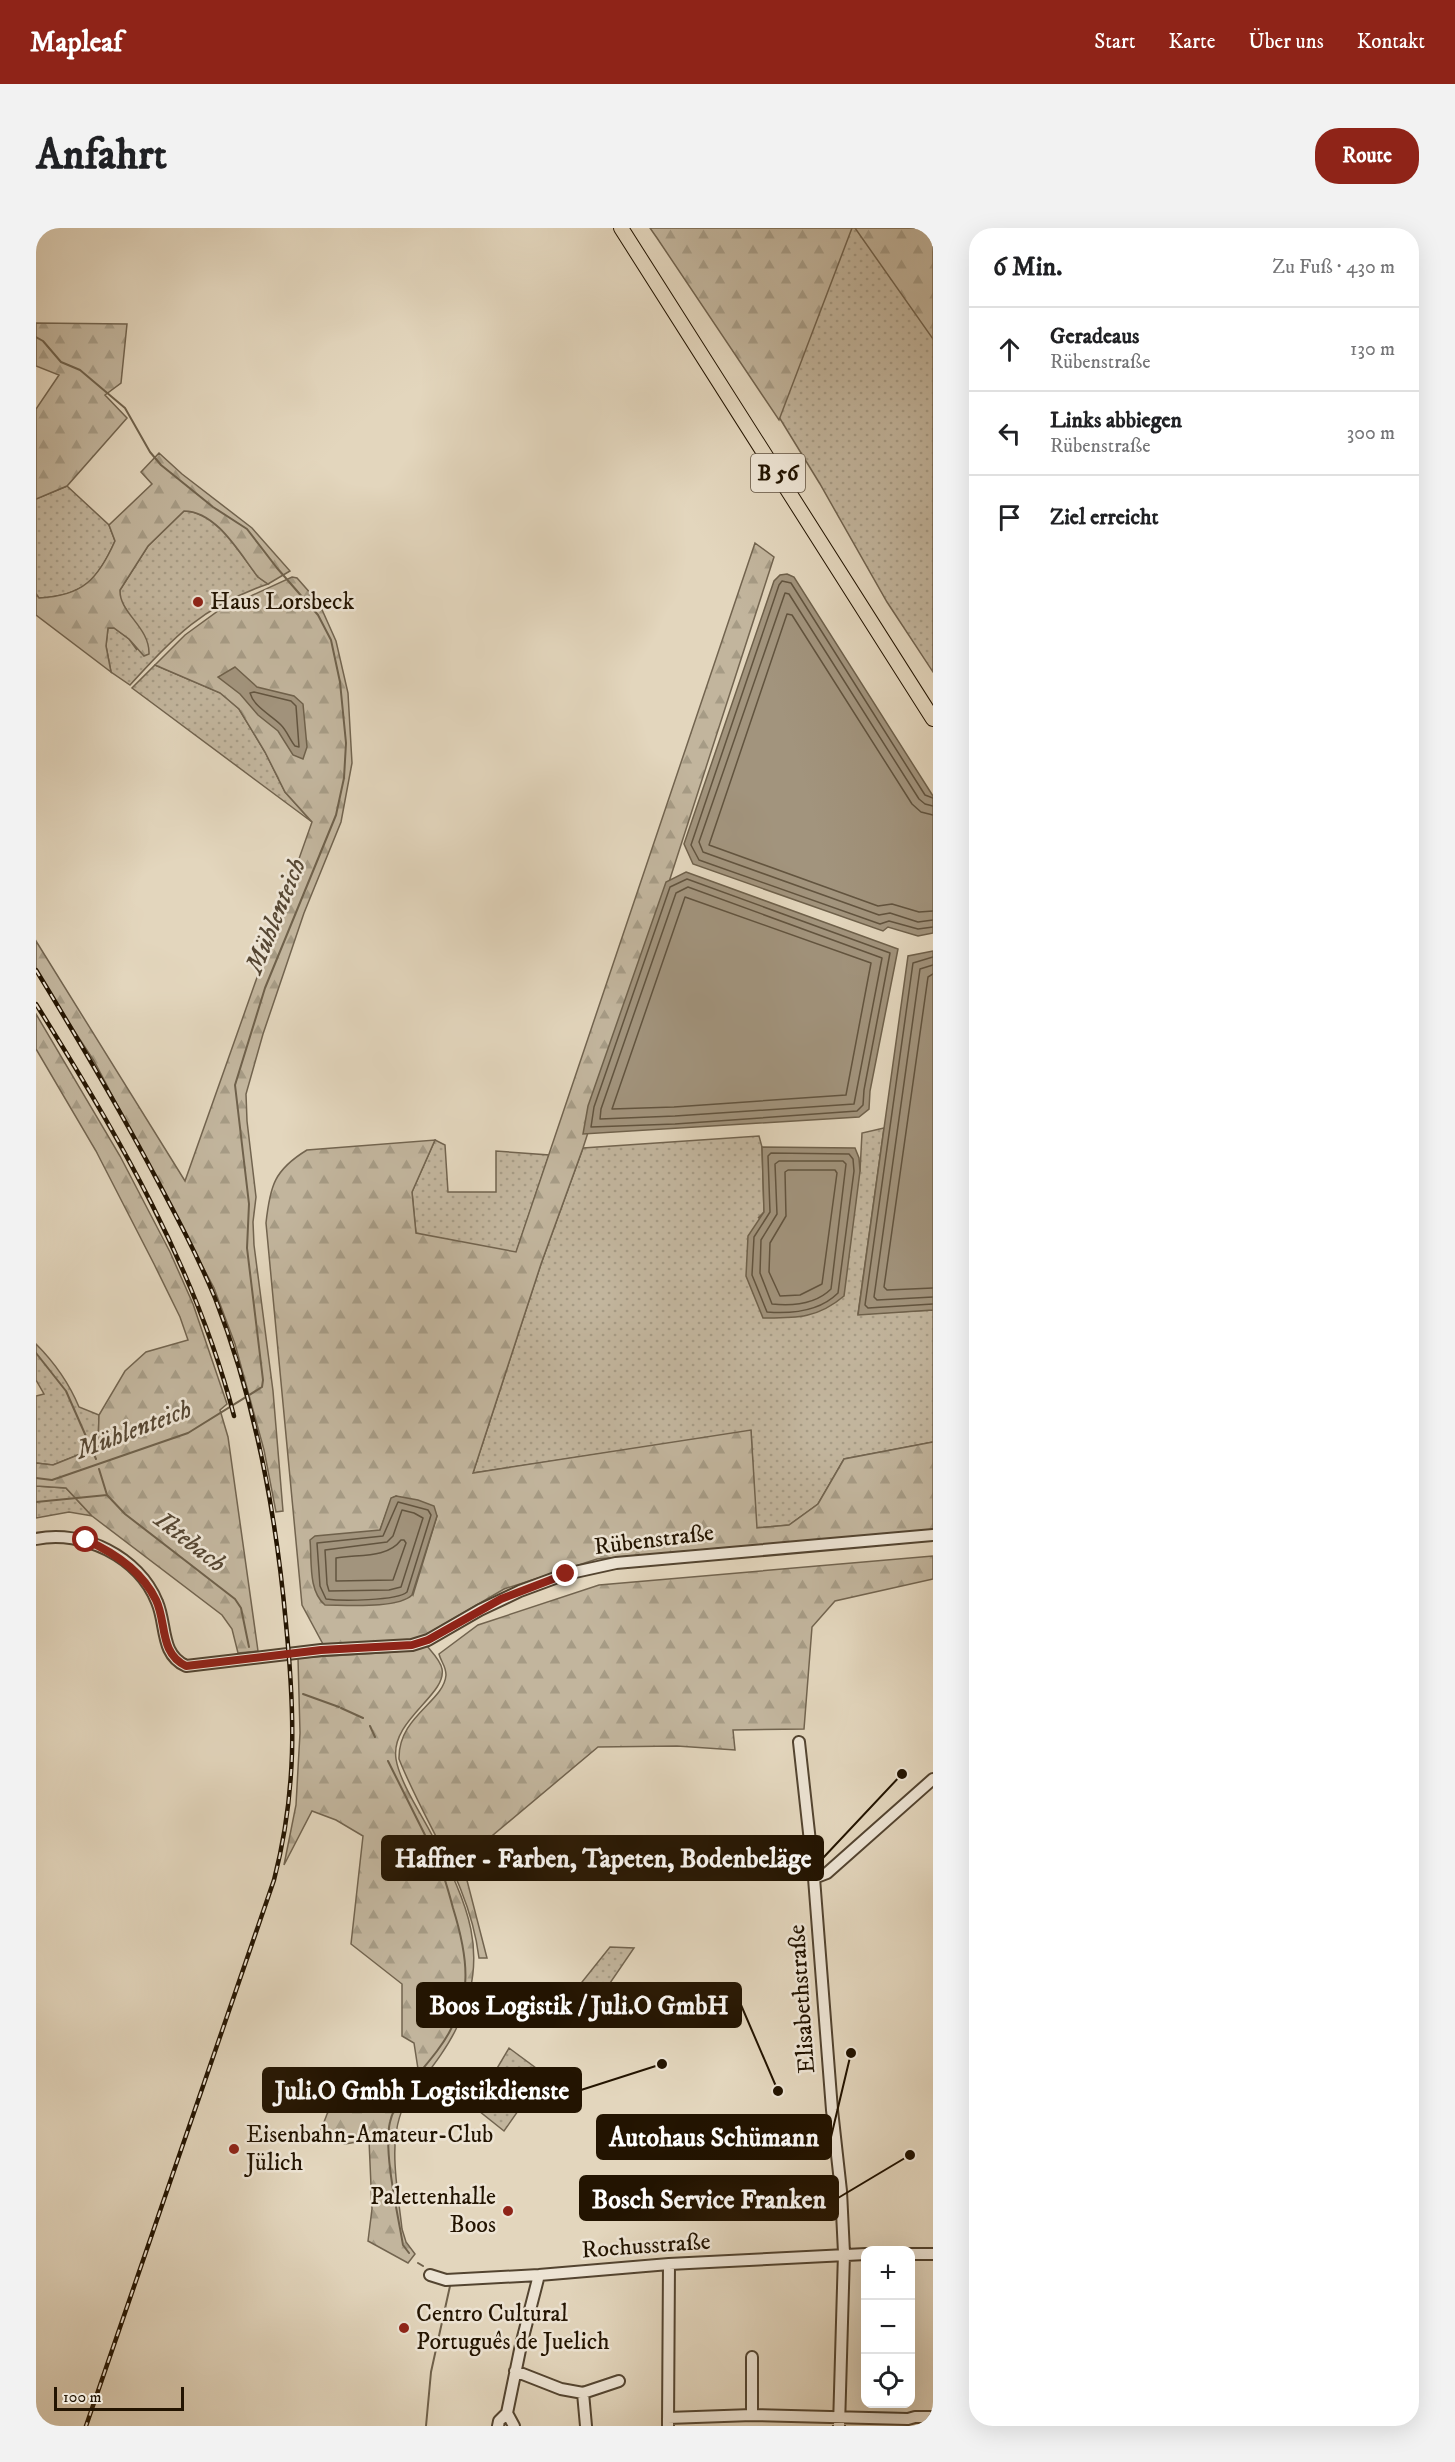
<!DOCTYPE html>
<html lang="de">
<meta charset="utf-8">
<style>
:root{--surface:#fff;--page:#f2f2f2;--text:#202124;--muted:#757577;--line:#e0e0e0;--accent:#8f2418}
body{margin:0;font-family:"IM FELL DW Pica",serif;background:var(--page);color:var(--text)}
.controls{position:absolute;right:18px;bottom:18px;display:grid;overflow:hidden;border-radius:12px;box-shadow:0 6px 24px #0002}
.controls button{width:54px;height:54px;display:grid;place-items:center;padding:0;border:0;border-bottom:2px solid var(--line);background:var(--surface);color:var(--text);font:30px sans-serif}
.scale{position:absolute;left:18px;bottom:15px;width:130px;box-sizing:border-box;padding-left:6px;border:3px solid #231401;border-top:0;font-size:16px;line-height:21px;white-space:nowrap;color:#231401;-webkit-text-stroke:4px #ede4d4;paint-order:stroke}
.stop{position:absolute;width:18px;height:18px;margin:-14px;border:4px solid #8f2418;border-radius:50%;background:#fff}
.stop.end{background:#8f2418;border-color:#fff;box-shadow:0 2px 6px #0008}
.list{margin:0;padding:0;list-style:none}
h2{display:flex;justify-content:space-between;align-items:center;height:78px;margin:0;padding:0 24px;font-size:26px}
h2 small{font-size:20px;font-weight:400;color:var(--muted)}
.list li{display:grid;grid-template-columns:39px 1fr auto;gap:18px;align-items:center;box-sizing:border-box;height:84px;padding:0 24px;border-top:2px solid var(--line)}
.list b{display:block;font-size:22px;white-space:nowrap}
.list p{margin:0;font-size:20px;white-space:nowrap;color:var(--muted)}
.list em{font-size:20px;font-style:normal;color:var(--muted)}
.icon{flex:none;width:33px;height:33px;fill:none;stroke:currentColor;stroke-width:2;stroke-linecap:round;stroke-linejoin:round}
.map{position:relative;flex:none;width:897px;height:2198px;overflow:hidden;border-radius:24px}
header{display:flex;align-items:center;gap:36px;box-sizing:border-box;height:84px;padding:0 30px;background:var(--accent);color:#fff}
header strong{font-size:28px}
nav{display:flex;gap:33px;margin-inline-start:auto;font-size:21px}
.intro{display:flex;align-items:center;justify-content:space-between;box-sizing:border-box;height:144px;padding:0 36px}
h1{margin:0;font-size:42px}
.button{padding:15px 27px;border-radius:24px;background:var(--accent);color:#fff;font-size:21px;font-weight:700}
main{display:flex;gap:36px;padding:0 36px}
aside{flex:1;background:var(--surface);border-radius:24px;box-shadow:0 6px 24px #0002}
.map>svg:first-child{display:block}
</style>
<header>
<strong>Mapleaf</strong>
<nav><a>Start</a><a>Karte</a><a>Über uns</a><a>Kontakt</a></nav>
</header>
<div class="intro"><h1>Anfahrt</h1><a class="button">Route</a></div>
<main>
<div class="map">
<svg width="897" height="2198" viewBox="0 0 897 2198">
<defs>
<pattern id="grass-dots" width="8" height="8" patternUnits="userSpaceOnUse" patternTransform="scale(1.5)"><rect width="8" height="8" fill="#c2b59d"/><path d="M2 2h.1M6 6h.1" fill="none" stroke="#a69b85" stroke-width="1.8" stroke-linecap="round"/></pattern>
<pattern id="forest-firs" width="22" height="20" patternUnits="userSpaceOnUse" patternTransform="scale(1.5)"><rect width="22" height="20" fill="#c2b59d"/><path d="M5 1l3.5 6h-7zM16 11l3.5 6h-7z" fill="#a69b85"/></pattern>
</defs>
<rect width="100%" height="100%" fill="#e3d6bd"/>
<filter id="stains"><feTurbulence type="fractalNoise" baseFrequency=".00333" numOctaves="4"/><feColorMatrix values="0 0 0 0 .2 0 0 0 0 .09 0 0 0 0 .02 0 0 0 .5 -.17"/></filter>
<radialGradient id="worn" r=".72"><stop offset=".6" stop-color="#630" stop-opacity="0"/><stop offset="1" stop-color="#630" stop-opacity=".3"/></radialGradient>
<path fill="url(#grass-dots)" stroke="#72644f" stroke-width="1.5" d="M615 0H897V444L851 374 784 256 743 189Z
M31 258 73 297 79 313C62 352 47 368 3 370L0 366V271Z
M148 283C181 284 204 326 222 349L232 356C167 378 139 408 94 457L75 444 70 418 72 400H78L93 411 101 422 90 381 83 371 84 362 112 318Z
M119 437 185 465 203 481 229 524 249 564 276 594 96 460Z
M848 900 822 1086 897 1082V1214L808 1231 782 1276 753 1297 720 1300 715 1203 437 1245 505 1036 547 920 723 908 726 919 728 984 722 990 824 943 826 905Z
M399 912 409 917 412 964H460V923L513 927 480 1025 380 1006 376 964Z
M0 1116C18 1134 33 1155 43 1179L63 1187 62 1219 17 1237 0 1235V1168L8 1166 0 1152Z
M0 1258 30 1260 56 1288 33 1284 0 1290Z
M574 1719 598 1720 544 1799 522 1784Z
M473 1820 508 1846 468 1903 438 1879Z"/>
<path fill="url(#forest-firs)" stroke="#72644f" stroke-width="1.5" fill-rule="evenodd" d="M614 0H816L743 192 621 10Z
M819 0H897V111Z
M0 95 91 96 85 155 69 167 91 190 31 258 0 271V181L23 147 0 138Z
M123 225 146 246 216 300 254 343 232 356 222 349C204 326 181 283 148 283L112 318 84 362C83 385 114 399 113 426L108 428 93 411 78 400H72L70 418 75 444 0 387V366L3 370C47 368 62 351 79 313L73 297 116 256 105 244Z
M719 315 738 329 547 920 505 1036 437 1245 715 1202 721 1300 753 1297 782 1276 808 1231 897 1214V1302L561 1331 468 1361 381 1412 288 1418 266 1377 230 995C234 958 238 942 271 922L399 912 376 964 380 1005 480 1024ZM360 1268 401 1288 377 1367 344 1302 356 1270Z
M256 349 261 350 283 375 300 413 312 465 316 535 305 594 268 685 227 806 210 866 211 893 220 969 217 994 218 1017 237 1163 247 1283 240 1284 228 1222 199 1116 178 1060 58 833 0 744V713L149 953 276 594 249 564 229 524 203 481 184 465 119 437 149 407 182 383Z
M0 786 84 928 134 1024 157 1076 191 1176 184 1182 192 1209 222 1423 202 1425 196 1401 186 1387 56 1288 30 1260 0 1258V1235L17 1237 62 1219 63 1187 89 1143 110 1124 152 1112 144 1089 118 1036 60 923 0 821Z
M897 1328V1351L799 1373 776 1399 768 1501 697 1502 699 1522 641 1518 562 1519 426 1633 451 1730H443C434 1655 390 1599 363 1531 362 1488 408 1474 410 1447 410 1438 405 1434 403 1426L442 1397 563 1357Z
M391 1418C396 1424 405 1433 406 1441 411 1467 354 1492 360 1531 364 1555 386 1587 397 1609 431 1674 456 1727 421 1799 409 1825 387 1850 370 1874 350 1909 362 1963 366 2001L370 2014 379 2026 372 2035 332 2013 336 1981 333 1912 309 1916 283 1907 293 1881 344 1857 364 1855 382 1841 378 1815 366 1808V1756L315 1716 327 1608 300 1592 276 1583 248 1637 260 1577 264 1505 262 1430 359 1424Z"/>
<path fill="#a2947d" stroke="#6f614b" stroke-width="1.5" d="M751 346 758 349 897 568V705L882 708 852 699 847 703 657 636 648 616 738 353 744 347Z
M199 439 221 459 258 468 267 476 271 519 267 531 257 527 242 503 222 487 204 466 182 449Z
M650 644 862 721 834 863 833 881 823 889 547 906 552 878 630 654Z
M897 723V1082L822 1087 872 728Z
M726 919 819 920 823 930 824 943 808 1068C781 1091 759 1090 727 1090L710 1048 712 1008 728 984Z
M360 1268 382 1272 398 1278 401 1288 376 1367C362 1381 310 1377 289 1377 272 1363 276 1333 274 1312L279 1308 344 1302 355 1270Z"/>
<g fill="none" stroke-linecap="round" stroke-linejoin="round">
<path stroke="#62543f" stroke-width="1.5" d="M218 464 255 473 260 478 263 519 259 518C254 512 251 503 245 497 235 487 218 479 214 465Z
M897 570 889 567 755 355 746 353 743 357 655 617 663 632 844 696 853 693 882 701 897 699
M897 578 889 576 883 571 753 366 749 365 663 614 667 624 843 687 854 685 882 694 897 692
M897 587 885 584 876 576 756 387 751 386 673 617 842 678 856 676 883 684 897 683
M651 651 854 725 828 862 827 877 821 883 639 896 555 899 558 879 634 659Z
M652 659 846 730 818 876 639 888 564 891 565 881 640 665Z
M649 669 835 735 810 867 638 879 576 881Z
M897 729 877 735 829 1077 832 1080 897 1076
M897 737 884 741 838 1069 841 1072 897 1069
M897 746 892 749 848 1059 851 1062 897 1060
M735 925 813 926 817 931 818 943 802 1065C784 1083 756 1086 731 1084L716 1047 718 1009 734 984 732 928Z
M743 933H807L810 936 795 1061C780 1076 756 1078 736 1076L724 1045 725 1012 741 986 739 936Z
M752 942H799L801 945 786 1056 764 1067 744 1068 733 1044 734 1015 750 988 749 944Z
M362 1274 392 1282 395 1287 371 1364C361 1373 305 1373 290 1371L284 1358 281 1315 347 1308Z
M366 1282 378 1285 387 1290 365 1359 353 1362 293 1363 291 1356 289 1322 351 1314 357 1308Z
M365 1312H368L370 1315 357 1352 300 1353V1330C321 1326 351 1331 365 1312Z"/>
<path stroke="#6f614b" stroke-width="2" d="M0 109 7 113 25 134 44 142 89 180 114 224 125 237 177 279 211 301 241 340 282 387 295 412 304 454 310 515 308 550 300 587 229 760 199 857 213 976 211 1020 227 1152 226 1159 152 1205 16 1252 0 1250
M0 1125 30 1163 60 1231
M63 1241 71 1267 89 1286 199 1371 205 1380 213 1419
M0 1274 71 1267
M267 1466 303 1479
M305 1480 327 1490
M334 1498 339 1509
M352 1533 395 1619
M373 2025 367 2017C362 1987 347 1923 354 1894 359 1871 386 1843 401 1823 438 1774 434 1735 417 1680 412 1661 407 1642 398 1624
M382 2035 387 2038
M390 2198 395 2144 414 2058 410 2055"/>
<defs>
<path id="minor" d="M0 1311C47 1301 103 1329 121 1374 131 1397 124 1426 150 1438L285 1422 376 1417 392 1412 444 1382 484 1363 530 1346 580 1335 897 1307
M763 1514 778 1650 796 1882 805 1963 808 2025 803 2198
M778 1650 791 1645 897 1551
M874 2026H897
M394 2047 410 2052 503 2047 633 2036 830 2026
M479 2143 525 2161 547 2165 583 2153
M547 2165 550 2198
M716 2187V2129
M632 2190 716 2187 872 2191 879 2189H897
M462 2198 463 2193 471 2185
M478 2198 471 2185 485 2117 503 2047
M632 2198 633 2036"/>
<path id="major" d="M585 0 897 491"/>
</defs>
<use href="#minor" stroke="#534430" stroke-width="14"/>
<use href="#major" stroke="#231401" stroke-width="16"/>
<use href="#minor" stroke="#ede4d4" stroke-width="10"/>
<use href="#major" stroke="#e3d6bd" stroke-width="14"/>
<defs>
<path id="rail" d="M0 742C39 806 77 870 112 935 136 980 160 1024 179 1070 220 1175 240 1285 250 1396 259 1487 261 1563 238 1652L50 2198
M0 776C81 905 160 1040 198 1188"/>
</defs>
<use href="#rail" stroke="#231401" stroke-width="4.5"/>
<use href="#rail" stroke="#ede4d4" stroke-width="2" stroke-dasharray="7" stroke-linecap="butt"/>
</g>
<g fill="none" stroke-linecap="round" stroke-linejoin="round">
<path stroke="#8f2418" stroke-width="8" d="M50 1312C79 1325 106 1343 120 1372 131 1395 123 1425 150 1438L285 1422 376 1417 392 1412 465 1371 530 1346"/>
</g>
<g fill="#8f2418" stroke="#ede4d4" stroke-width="2">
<circle cx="162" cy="374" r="6"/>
<circle cx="198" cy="1921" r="6"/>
<circle cx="472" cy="1983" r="6"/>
<circle cx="368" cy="2100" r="6"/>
</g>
<g text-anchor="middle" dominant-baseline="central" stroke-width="5" stroke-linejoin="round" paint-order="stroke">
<rect fill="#ede4d4" stroke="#605240" stroke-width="1.5" x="715" y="226" width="54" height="38" rx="4.5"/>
<g font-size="22" font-weight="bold" fill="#231401">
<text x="742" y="245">B 56</text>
</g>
<g font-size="24" fill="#231401" stroke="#ede4d4" text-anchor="start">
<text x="174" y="374">Haus Lorsbeck</text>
<text x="210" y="1907">Eisenbahn-Amateur-Club<tspan x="210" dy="28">Jülich</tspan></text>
<text x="460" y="1969" text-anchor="end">Palettenhalle<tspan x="460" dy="28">Boos</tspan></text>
<text x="380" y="2086">Centro Cultural<tspan x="380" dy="28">Português de Juelich</tspan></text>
</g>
<g font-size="24" fill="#231401" stroke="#ede4d4">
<text transform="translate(618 1312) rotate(-7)">Rübenstraße</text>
<text transform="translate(766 1771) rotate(-94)">Elisabethstraße</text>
<text transform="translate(610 2018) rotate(-4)">Rochusstraße</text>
</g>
<g font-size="26" font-style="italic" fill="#564733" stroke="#ede4d4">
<text transform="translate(240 688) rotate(-68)">Mühlenteich</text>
<text transform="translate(98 1202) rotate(-21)">Mühlenteich</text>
<text transform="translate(154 1314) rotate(38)">Iktebach</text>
</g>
</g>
<path fill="none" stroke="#231401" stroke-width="2" d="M866 1546L787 1630M742 1863L705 1777M626 1836L545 1862M815 1825L795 1909M874 1927L802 1970"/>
<g fill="#231401" stroke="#ede4d4" stroke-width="2">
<circle cx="866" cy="1546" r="6"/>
<circle cx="742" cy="1863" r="6"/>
<circle cx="626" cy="1836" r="6"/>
<circle cx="815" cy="1825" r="6"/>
<circle cx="874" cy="1927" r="6"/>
</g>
<g fill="#231401" stroke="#231401" stroke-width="2">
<rect x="346" y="1608" width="441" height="44" rx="6"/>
<rect x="381" y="1755" width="324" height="44" rx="6"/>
<rect x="227" y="1840" width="318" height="44" rx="6"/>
<rect x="561" y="1887" width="234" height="44" rx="6"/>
<rect x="544" y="1948" width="258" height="44" rx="6"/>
</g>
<g font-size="26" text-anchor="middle" font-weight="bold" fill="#fff">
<text x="567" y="1639">Haffner - Farben, Tapeten, Bodenbeläge</text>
<text x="543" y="1786">Boos Logistik / Juli.O GmbH</text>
<text x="386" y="1871">Juli.O Gmbh Logistikdienste</text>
<text x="678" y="1918">Autohaus Schümann</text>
<text x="673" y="1980">Bosch Service Franken</text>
</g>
<rect width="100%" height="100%" filter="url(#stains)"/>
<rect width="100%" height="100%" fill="url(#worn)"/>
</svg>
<div class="controls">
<button>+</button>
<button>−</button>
<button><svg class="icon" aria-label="locate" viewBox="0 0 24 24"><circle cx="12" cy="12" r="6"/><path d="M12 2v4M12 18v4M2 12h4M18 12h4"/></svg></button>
</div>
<div class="scale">100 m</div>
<div class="stop" style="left:50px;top:1312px"></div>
<div class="stop end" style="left:530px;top:1346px"></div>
</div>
<aside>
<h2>6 Min.<small>Zu Fuß · 430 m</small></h2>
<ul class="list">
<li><svg class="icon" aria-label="ahead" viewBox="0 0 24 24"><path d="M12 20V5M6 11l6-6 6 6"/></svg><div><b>Geradeaus</b><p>Rübenstraße</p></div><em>130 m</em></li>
<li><svg class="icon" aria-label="left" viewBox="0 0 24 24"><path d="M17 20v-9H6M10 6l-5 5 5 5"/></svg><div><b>Links abbiegen</b><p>Rübenstraße</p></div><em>300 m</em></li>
<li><svg class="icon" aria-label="arrive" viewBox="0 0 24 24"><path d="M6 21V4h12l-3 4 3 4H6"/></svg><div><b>Ziel erreicht</b></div></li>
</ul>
</aside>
</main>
